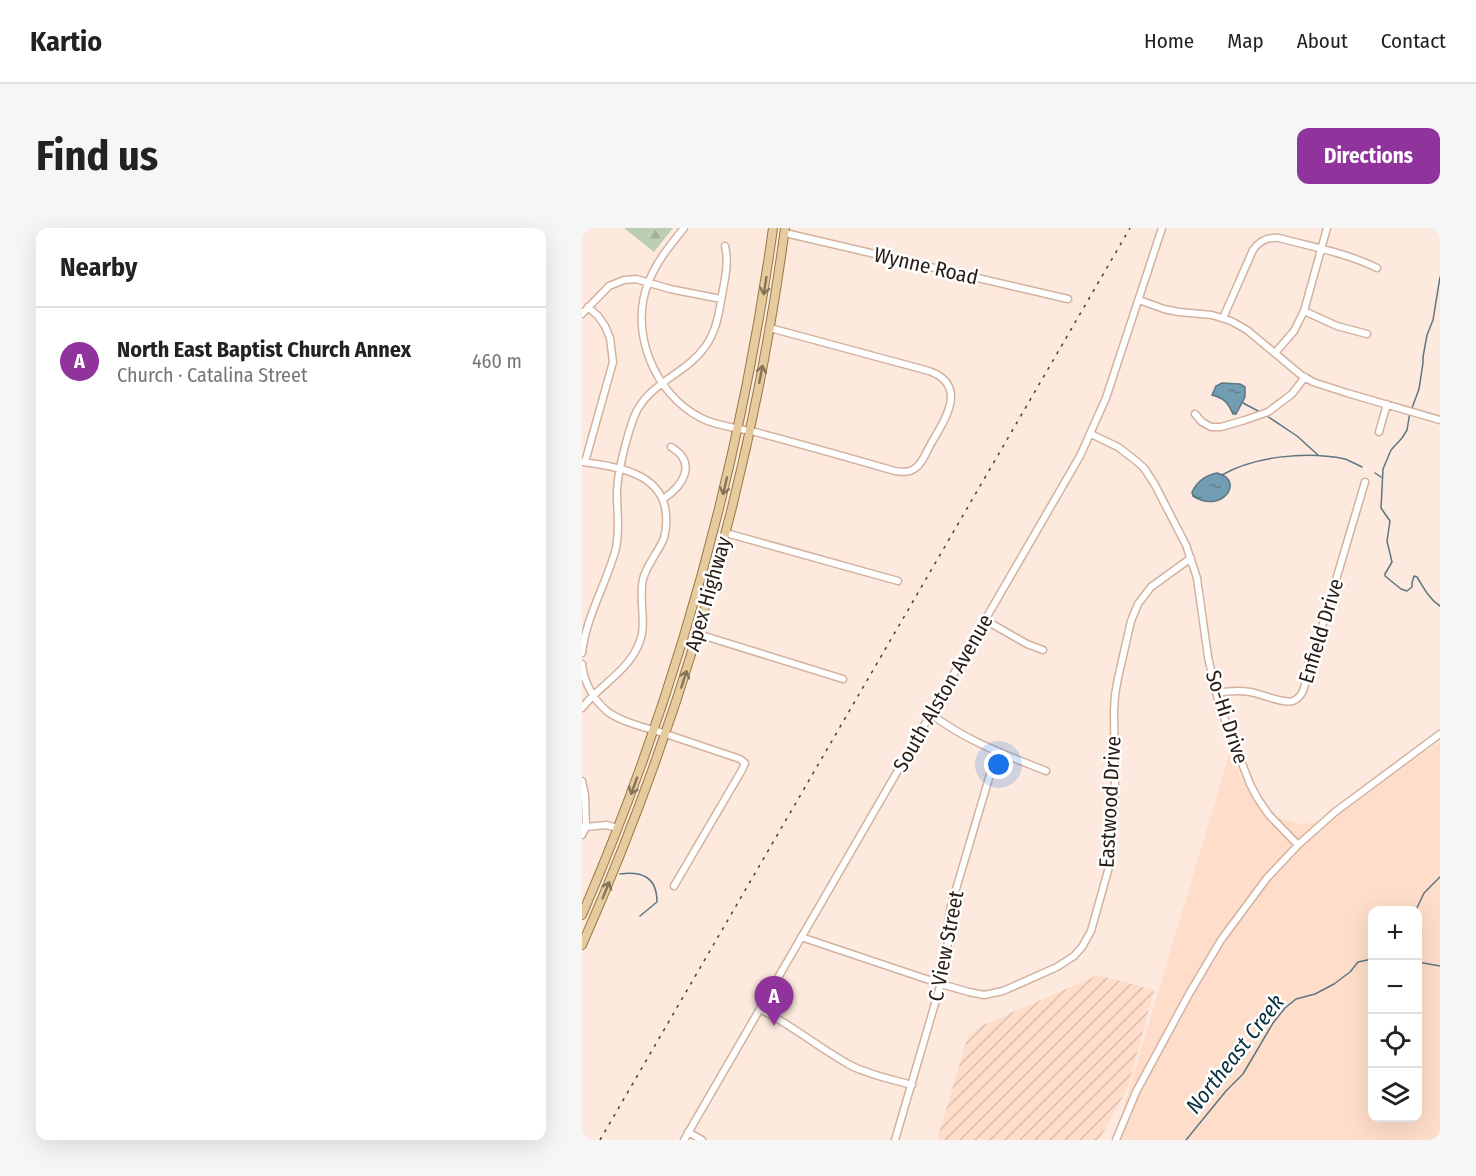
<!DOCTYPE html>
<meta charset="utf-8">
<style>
:root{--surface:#fff;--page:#f6f6f6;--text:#222;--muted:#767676;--line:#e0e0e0;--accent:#91339d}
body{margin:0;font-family:"Fira Sans Condensed",sans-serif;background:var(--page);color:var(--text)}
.controls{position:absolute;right:18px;bottom:18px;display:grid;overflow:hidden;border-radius:12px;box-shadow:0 6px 24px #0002}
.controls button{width:54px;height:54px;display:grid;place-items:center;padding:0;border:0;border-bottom:2px solid var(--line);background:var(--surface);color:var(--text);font:30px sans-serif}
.you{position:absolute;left:417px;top:537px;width:21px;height:21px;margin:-15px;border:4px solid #fff;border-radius:50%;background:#1a73e8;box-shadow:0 0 0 9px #1a73e833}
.badge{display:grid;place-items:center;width:39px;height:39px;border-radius:50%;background:var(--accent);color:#fff;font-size:20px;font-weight:700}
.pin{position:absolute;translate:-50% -50px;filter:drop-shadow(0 2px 3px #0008)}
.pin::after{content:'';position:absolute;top:32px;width:21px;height:18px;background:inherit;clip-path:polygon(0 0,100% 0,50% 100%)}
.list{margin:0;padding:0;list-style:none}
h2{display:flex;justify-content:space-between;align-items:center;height:78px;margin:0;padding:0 24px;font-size:26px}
h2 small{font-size:20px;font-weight:400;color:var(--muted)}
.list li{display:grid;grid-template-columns:39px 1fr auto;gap:18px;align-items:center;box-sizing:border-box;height:108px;padding:0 24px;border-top:2px solid var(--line)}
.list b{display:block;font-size:22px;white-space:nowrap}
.list p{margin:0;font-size:20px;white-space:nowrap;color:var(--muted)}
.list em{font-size:20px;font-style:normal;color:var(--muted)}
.icon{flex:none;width:33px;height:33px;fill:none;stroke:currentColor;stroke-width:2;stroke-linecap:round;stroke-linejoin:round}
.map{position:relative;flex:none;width:858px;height:912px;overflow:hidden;border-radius:12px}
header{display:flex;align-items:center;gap:36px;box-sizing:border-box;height:84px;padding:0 30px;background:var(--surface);border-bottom:2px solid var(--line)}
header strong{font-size:28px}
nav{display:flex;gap:33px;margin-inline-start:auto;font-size:21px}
.intro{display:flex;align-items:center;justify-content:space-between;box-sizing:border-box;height:144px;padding:0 36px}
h1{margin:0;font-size:42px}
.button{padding:15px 27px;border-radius:12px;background:var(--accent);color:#fff;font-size:21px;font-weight:700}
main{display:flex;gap:36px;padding:0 36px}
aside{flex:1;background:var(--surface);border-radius:12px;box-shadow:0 6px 24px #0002}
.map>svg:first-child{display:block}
</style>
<header>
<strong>Kartio</strong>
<nav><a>Home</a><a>Map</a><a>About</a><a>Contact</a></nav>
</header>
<div class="intro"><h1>Find us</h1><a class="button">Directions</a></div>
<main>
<aside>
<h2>Nearby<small></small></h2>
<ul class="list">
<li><span class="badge">A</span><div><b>North East Baptist Church Annex</b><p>Church · Catalina Street</p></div><em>460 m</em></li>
</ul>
</aside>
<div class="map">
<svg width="858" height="912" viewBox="0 0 858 912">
<defs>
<pattern id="industrial-furrows" width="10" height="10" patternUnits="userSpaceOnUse" patternTransform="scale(1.5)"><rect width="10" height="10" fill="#fedeca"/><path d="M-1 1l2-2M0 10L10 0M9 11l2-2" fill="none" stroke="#dabead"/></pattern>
<pattern id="forest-firs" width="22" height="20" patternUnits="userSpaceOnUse" patternTransform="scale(1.5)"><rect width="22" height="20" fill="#bbceb4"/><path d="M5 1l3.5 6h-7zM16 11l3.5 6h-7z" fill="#a1b09a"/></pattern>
<pattern id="water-ripples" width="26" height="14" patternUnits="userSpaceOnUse" patternTransform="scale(1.5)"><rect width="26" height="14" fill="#739db2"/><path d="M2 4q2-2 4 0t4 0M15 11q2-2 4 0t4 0" fill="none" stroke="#5e7f90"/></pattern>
</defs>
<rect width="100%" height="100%" fill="#fde9dd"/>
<path fill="#fedeca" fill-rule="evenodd" d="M858 513V912H532L648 524 662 556 676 576 686 584 698 590 713 595 722 596 744 592 751 589 767 579ZM790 682H836V890H790Z"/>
<path fill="url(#industrial-furrows)" d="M516 747 572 762 546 859 517 912H355L386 808 399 798Z"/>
<path fill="url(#forest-firs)" d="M42 0H91L72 24Z"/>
<path fill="url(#water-ripples)" stroke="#5c7683" stroke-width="1.5" d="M640 155 658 156 663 159V169L654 186H651C646 175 642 170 630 167L634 158Z
M635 245C664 252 640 287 611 268L610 264C615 254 624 247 635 245Z"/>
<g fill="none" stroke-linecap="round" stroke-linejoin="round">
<path stroke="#5c7683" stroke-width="1.5" d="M661 175 678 184
M830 180 837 161 841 135V129L845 107 851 92 858 49
M828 184 825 202 820 210 809 222 801 241 799 280 808 293 805 313 810 334 803 346V348L819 361 825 363 830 359V355L832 348 835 349C842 360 847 371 858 378
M685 188 715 208 736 227
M793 245 799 249
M640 247C673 228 725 223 763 231 768 233 774 236 780 239
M38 646C60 643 75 649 75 674L58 688
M834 682 842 665 858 649
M836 734 858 738
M604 912 644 863 661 846 691 795 703 780 714 771 733 766 752 756 768 744 776 734 790 731"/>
<defs>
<path id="minor" d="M102 0C89 16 75 33 67 53 46 102 72 166 119 190 137 199 158 200 177 205 222 217 268 230 313 243 320 244 326 245 332 241 340 237 345 222 350 214 364 190 386 157 347 143L188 100
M203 5 486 71
M557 72 582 81 597 84 630 87 649 93 665 102 719 147 731 154 765 165 858 192
M722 83 755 98 785 106
M0 86 27 58 42 52 54 51 88 61 139 71
M641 90 671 22C678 12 686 9 697 10 730 19 765 25 795 40
M693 125 712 103 722 83 745 0
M613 186 620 194 629 199H639L663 192 686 184 710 166 723 149
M797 204 805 176
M509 206 536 219 553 232 562 240 573 257 591 292 604 317 615 350 626 429 637 476 668 556 676 571 687 587 716 617
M0 234C30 238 75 243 83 279 85 290 85 299 82 310 76 325 65 336 61 351 57 370 63 388 60 406 52 441 20 454 0 480
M3 234 31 134 28 110 23 98 16 88 6 79
M81 271C101 258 116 235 89 219
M144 305 316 353
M403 392 445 416 461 422
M116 406 261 451
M0 425C4 388 25 355 34 320 38 301 35 284 35 265 35 245 45 208 52 189 65 155 103 147 123 119 134 104 137 86 140 67 143 50 147 35 143 18
M0 436C2 454 11 472 26 484 40 494 61 499 78 504 105 513 131 522 158 531L163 535 160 542 92 658
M634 465C646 463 657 462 668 464 680 466 701 476 711 473 716 471 719 467 721 463L783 254
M349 486C384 513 424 527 464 543
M0 553 3 567 4 599 24 597 36 600
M0 599H4L0 607
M219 709 359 756 387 764 402 767 421 763 475 739 492 728 500 719 509 703 527 639 533 557 532 483 533 467 536 450 549 393 556 376 569 359 609 330
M178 781C210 797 237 820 268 837 287 847 309 851 330 857
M106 904 120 912
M102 912 498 228 524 170 580 0
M313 912 364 738C367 718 364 698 369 678L415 523
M534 912 554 864 607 766 639 712 685 650 716 617 753 584 858 506"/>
<path id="major" d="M0 687C95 467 158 237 191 0
M0 717C101 489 170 247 203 0"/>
</defs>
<use href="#minor" stroke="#d2b29f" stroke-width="9"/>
<use href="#major" stroke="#987843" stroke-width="10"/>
<use href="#minor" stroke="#fff" stroke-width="6"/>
<use href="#major" stroke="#e5cb9d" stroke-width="8"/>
<path stroke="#4a3d35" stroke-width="1.5" stroke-dasharray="3 6" stroke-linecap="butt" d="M18 912 548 0"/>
</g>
<defs><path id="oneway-shaft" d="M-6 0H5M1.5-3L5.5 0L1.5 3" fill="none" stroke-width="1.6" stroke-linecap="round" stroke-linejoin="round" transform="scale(1.5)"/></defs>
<g stroke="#867459">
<use href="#oneway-shaft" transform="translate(183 58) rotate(99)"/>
<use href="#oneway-shaft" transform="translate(179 146) rotate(-79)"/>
<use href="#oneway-shaft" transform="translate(143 258) rotate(103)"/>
<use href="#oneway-shaft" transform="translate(102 451) rotate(-72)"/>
<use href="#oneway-shaft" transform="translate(52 558) rotate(110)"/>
<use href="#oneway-shaft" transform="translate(24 662) rotate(-68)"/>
</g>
<g text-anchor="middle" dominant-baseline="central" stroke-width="5" stroke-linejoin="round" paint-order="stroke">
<g font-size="21" fill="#281c15" stroke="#fff">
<text transform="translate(344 38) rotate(13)">Wynne Road</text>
<text transform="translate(126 366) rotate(-74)">Apex Highway</text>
<text transform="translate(739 403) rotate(-73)">Enfield Drive</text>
<text transform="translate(361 465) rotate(-60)">South Alston Avenue</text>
<text transform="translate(645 489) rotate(72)">So-Hi Drive</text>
<text transform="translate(528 574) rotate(-87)">Eastwood Drive</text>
<text transform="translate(364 718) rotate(-79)">C View Street</text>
</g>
<g font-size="22" font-style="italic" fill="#093040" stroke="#fff">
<text transform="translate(653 826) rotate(-52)">Northeast Creek</text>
</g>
</g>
</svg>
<div class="controls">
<button>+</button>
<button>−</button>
<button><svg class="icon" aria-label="locate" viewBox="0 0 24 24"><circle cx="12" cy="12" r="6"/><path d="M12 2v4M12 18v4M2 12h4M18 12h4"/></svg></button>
<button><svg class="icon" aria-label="layers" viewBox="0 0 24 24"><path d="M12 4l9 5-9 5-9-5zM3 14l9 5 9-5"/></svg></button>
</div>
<div class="you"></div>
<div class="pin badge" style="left:192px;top:798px">A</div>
</div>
</main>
